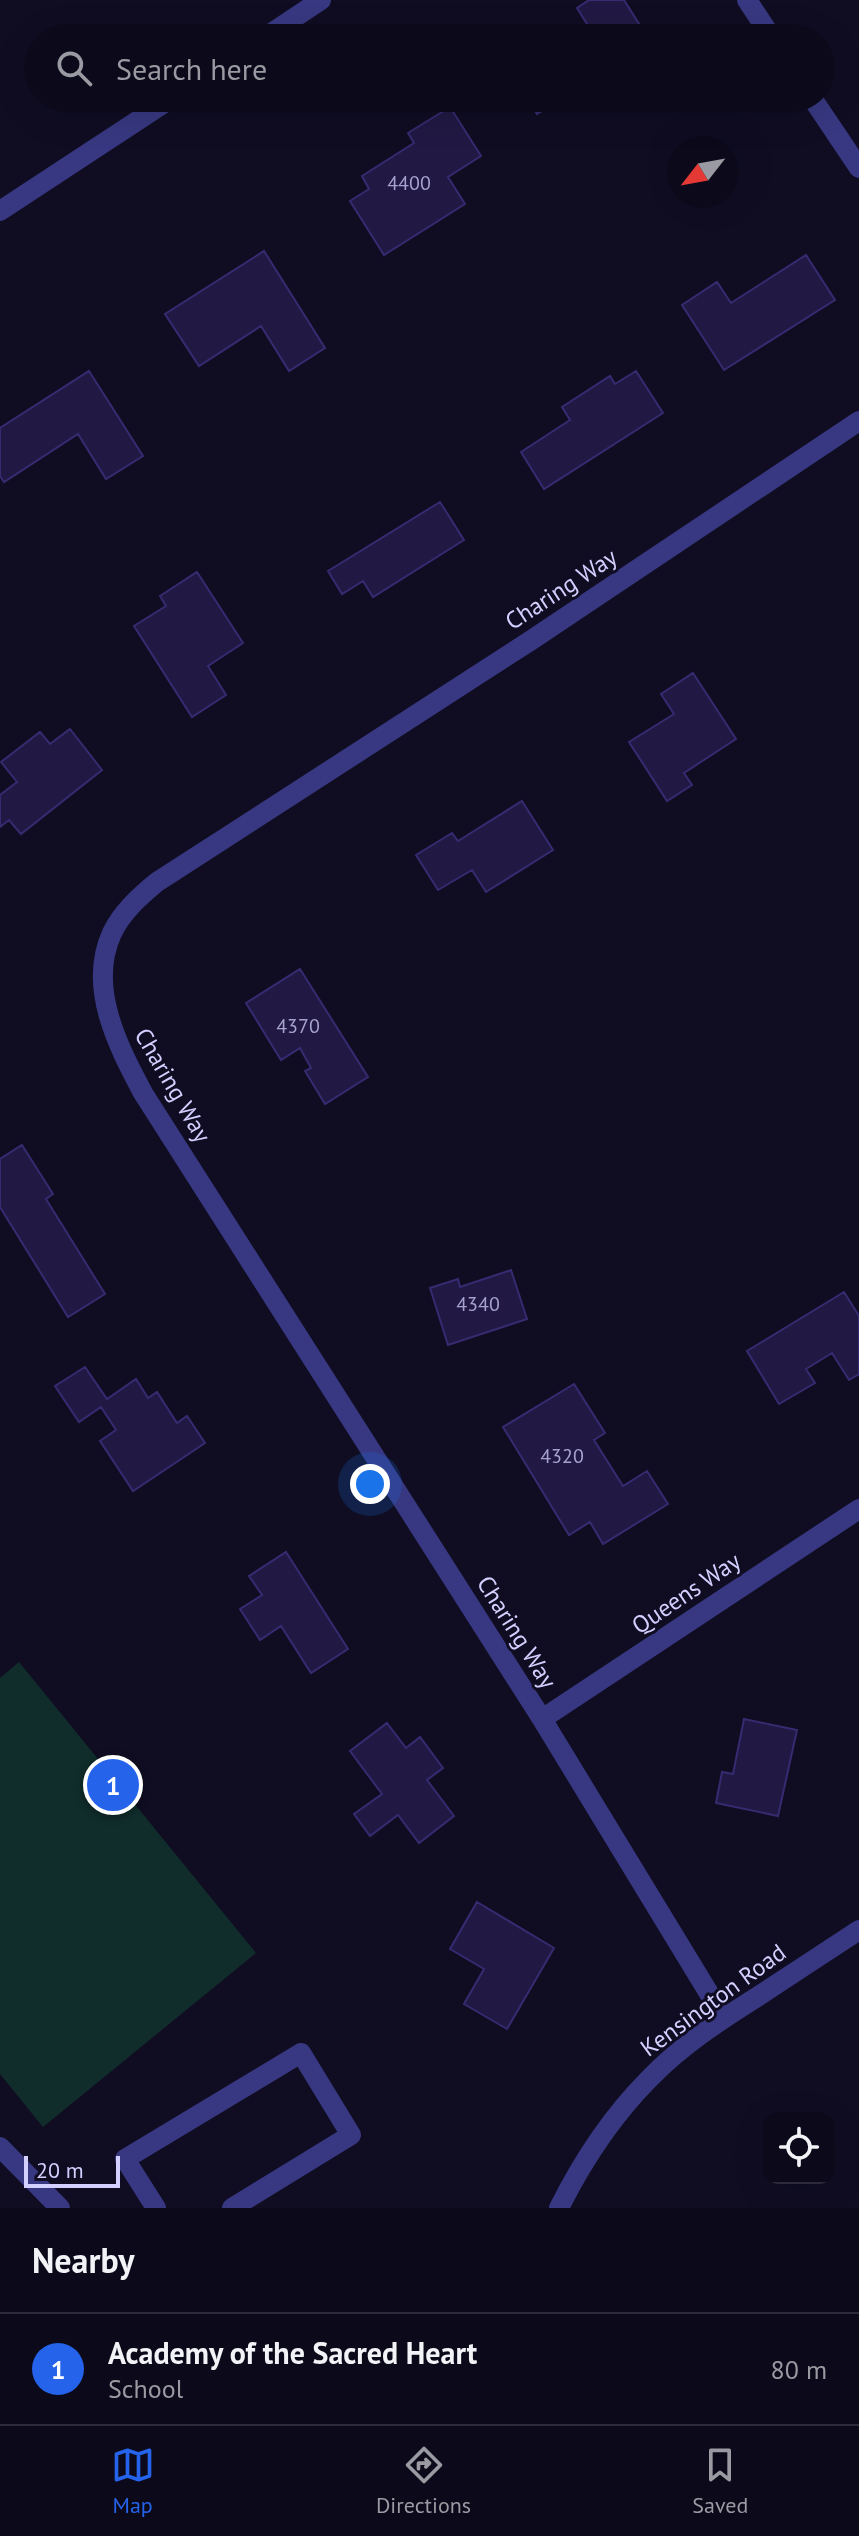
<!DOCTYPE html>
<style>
:root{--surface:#0c0a1a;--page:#151323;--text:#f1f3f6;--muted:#9a9aa2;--line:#2c2b39;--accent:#2563eb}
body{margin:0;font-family:"PT Sans",sans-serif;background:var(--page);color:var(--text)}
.controls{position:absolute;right:24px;bottom:24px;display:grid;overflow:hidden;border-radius:16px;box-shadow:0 8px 32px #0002}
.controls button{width:72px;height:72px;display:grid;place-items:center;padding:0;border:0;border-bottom:2px solid var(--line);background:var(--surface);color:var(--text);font:40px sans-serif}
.compass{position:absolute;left:667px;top:136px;width:72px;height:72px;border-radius:50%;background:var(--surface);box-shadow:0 8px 32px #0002;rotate:239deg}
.scale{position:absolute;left:24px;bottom:20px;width:96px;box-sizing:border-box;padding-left:8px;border:4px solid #d3cfff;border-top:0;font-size:22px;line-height:28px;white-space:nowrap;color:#d3cfff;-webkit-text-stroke:6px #100d23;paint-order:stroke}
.you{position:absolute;left:370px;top:1484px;width:28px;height:28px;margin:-20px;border:6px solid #fff;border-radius:50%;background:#1a73e8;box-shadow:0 0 0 12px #1a73e833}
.badge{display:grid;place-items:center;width:52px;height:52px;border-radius:50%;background:var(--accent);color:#fff;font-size:26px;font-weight:700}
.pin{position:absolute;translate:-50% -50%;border:4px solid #fff;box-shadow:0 2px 8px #0006}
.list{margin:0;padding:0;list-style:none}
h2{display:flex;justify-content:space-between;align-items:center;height:104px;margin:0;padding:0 32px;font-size:34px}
h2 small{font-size:26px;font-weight:400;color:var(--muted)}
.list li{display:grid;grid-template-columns:52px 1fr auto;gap:24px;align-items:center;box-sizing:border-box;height:112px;padding:0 32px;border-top:2px solid var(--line)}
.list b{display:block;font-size:30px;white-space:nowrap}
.list p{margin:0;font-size:26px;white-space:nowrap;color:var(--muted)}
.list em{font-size:26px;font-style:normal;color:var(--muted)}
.icon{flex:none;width:44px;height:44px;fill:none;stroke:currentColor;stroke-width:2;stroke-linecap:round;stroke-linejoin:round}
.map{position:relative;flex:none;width:859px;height:2208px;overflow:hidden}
.search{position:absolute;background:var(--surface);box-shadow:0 8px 32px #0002;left:24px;right:24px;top:24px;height:88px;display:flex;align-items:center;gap:20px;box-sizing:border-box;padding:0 28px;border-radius:44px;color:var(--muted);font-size:30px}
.sheet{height:216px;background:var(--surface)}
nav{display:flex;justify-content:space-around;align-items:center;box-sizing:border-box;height:112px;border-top:2px solid var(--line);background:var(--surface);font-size:22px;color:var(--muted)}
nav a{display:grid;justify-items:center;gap:4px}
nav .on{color:var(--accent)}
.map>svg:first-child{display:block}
</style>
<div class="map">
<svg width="859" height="2208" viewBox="0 0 859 2208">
<rect width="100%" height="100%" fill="#100d23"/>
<path fill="#102d2b" d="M19 1662 256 1953 43 2127 0 2074V1678Z"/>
<path fill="#211944" stroke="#362b70" stroke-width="2" d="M589 0H624L648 38H564L587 24 577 8Z
M528 98H582L564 110 558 101 537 114Z
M450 107 481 156 448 177 465 204 384 255 350 201 369 189 362 176 414 143 408 133Z
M264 251 325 348 289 371 261 326 199 366 165 314Z
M806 255 835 300 724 370 682 305 717 282 731 303Z
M89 371 143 456 106 479 78 434 4 482 0 476V428Z
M636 371 663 413 544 489 521 452 570 420 562 407 610 376 615 384Z
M440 502 464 540 373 597 363 581 342 594 328 571Z
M197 572 243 643 208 666 226 695 192 717 134 626 166 606 160 596Z
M693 673 736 739 684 773 692 785 667 801 629 742 674 714 661 694Z
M70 729 102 770 21 834 9 820 0 827V795L17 782 1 762 40 732 50 744Z
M522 801 553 850 486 892 472 870 438 890 416 855 452 833 458 841Z
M300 969 368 1077 325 1104 305 1071 311 1068 300 1048 281 1060 246 1003Z
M22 1145 53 1194 46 1199 105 1294 68 1317 0 1207V1159Z
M511 1270 527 1319 448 1345 430 1288 458 1279 460 1287Z
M844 1292 859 1316V1374L849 1380 832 1353 806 1369 815 1383 779 1404 747 1351Z
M85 1367 107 1399 136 1379 148 1398 157 1392 177 1423 187 1416 205 1443 133 1491 100 1441 116 1430 101 1407 79 1422 55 1386Z
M574 1384 605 1433 594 1440 623 1486 647 1471 668 1504 603 1544 590 1522 569 1535 503 1427Z
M286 1552 348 1649 311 1673 281 1626 260 1640 240 1609 262 1595 249 1576Z
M744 1719 797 1730 778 1816 716 1803 722 1772 733 1774Z
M387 1723 406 1748 420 1737 443 1768 427 1780 454 1816 419 1843 398 1815 370 1836 354 1814 382 1794 350 1751Z
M477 1902 554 1948 507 2029 464 2004 484 1969 450 1949Z"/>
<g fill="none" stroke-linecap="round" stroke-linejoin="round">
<path stroke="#383882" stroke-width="20" d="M0 2147 60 2208
M156 2208 125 2159 301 2053 351 2135 232 2208"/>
<path stroke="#383882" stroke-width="20" d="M747 0 772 38
M812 98 859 168
M542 1719 859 1509
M724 2018 542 1719 143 1093C118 1046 87 987 112 933 122 912 140 896 157 882L530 641 859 421"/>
<path stroke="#383882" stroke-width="20" d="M264 38 321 0
M0 211 172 98
M559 2208C583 2160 612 2116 650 2078 681 2046 719 2021 757 1997 791 1975 825 1952 859 1930"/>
</g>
<g text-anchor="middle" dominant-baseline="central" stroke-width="6" stroke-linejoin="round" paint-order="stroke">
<g font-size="20" fill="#a6a2d0">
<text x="409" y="183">4400</text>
<text x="298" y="1026">4370</text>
<text x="478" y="1304">4340</text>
<text x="562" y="1456">4320</text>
</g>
<g font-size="24" fill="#d3cfff" stroke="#100d23">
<text transform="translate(561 589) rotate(-33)">Charing Way</text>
<text transform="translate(173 1085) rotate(60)">Charing Way</text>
<text transform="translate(686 1593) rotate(-34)">Queens Way</text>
<text transform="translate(517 1632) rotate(58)">Charing Way</text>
<text transform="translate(713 2000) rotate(-36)">Kensington Road</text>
</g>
</g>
</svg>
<div class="controls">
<button><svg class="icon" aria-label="locate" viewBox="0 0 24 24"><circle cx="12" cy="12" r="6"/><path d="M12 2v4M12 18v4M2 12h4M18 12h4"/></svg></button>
</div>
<svg class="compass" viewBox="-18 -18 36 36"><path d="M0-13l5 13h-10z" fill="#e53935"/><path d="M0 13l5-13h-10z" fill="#9a9aa2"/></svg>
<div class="scale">20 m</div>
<div class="you"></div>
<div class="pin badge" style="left:113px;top:1785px">1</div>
<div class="search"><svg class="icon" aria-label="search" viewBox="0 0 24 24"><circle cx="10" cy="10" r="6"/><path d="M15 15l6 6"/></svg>Search here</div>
</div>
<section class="sheet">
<h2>Nearby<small></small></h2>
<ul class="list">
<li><span class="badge">1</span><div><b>Academy of the Sacred Heart</b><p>School</p></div><em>80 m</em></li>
</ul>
</section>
<nav>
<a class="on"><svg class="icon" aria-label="map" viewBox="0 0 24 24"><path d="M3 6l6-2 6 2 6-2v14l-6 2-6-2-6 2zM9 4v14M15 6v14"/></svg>Map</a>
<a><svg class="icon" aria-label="directions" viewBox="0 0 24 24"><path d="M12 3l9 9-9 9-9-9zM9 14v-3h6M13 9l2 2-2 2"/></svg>Directions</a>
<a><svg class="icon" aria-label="saved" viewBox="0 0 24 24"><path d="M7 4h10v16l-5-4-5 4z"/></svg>Saved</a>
</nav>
